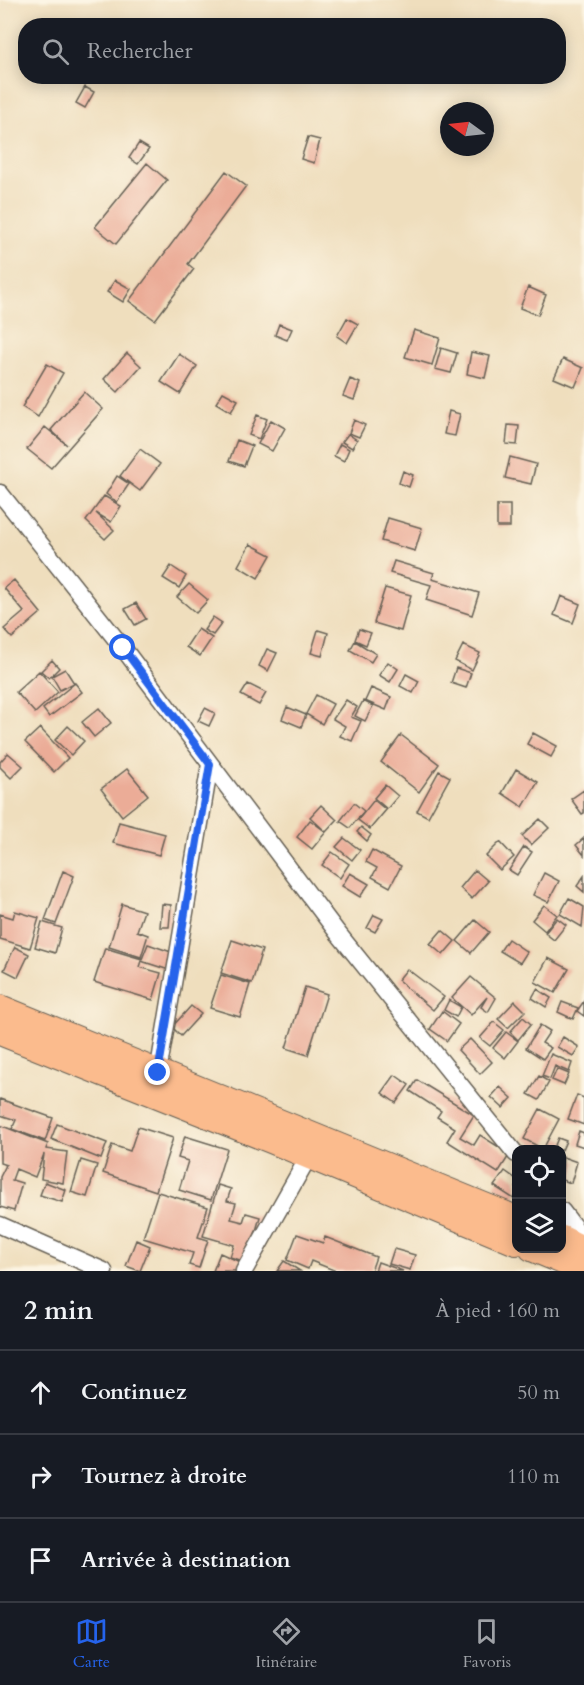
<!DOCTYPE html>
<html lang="fr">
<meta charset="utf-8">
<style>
:root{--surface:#171b24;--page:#242831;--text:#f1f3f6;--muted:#9ea1a6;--line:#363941;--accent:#2563eb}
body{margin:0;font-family:Cardo,serif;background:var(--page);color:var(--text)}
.controls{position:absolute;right:18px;bottom:18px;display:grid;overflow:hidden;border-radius:12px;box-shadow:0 3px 15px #0003}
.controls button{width:54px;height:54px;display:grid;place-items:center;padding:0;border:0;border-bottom:2px solid var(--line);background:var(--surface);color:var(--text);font:30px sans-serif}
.compass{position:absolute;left:440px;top:102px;width:54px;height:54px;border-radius:50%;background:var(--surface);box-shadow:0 3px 15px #0003;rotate:285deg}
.stop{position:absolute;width:18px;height:18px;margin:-14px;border:4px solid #2563eb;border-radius:50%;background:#fff}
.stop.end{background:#2563eb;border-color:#fff;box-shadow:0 2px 6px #0008}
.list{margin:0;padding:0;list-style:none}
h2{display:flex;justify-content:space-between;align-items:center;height:78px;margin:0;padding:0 24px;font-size:26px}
h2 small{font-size:20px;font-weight:400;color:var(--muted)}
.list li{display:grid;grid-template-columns:39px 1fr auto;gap:18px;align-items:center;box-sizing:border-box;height:84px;padding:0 24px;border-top:2px solid var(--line)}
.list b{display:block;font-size:22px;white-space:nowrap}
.list em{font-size:20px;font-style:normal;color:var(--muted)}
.icon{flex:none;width:33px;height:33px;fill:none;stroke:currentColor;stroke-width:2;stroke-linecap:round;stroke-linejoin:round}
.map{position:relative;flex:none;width:584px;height:1271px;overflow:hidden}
.search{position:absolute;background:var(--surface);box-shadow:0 3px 15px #0003;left:18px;right:18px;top:18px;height:66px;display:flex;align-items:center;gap:15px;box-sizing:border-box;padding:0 21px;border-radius:24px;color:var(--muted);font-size:22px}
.sheet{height:330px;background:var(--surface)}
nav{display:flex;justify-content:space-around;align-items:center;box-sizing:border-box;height:84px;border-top:2px solid var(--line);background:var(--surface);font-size:16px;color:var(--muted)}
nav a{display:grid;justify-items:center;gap:3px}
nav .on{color:var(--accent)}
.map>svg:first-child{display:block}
</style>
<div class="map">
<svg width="584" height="1271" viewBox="0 0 584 1271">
<rect width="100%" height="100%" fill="#fcf5e5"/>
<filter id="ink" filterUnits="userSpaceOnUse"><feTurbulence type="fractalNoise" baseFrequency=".0167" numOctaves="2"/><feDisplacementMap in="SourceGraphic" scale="12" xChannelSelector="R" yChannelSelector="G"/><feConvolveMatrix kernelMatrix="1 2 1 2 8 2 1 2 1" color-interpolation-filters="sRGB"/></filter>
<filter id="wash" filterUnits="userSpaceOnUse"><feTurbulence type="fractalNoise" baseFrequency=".008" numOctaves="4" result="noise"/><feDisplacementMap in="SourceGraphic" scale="24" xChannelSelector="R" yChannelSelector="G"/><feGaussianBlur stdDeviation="1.35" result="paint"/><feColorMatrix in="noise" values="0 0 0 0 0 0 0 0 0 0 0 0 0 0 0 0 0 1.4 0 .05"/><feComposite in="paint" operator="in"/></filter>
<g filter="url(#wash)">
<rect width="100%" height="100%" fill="#efdebd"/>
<g id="blocks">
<path fill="#ebac97" d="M85 87 94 92 85 108 76 103Z
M308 137 320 140 314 163 301 159Z
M139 143 149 149 138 164 129 158Z
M147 163 167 180 116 244 95 227Z
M226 171 246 186 188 264 194 269 155 320 129 301Z
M115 280 131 289 123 302 107 292Z
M528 287 546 295 538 315 520 308Z
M347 318 358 324 347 343 337 336Z
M279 324 292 329 287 340 275 335Z
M414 330 440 338 432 365 405 357Z
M441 348 457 353 451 373 435 369Z
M471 352 490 356 485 378 467 374Z
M127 353 141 366 118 392 104 379Z
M179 354 197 366 180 394 161 382Z
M563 359 583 368 575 387 554 378Z
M47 364 63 373 38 417 22 407Z
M350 379 360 383 354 400 343 396Z
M84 392 103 409 51 468 27 449 45 427 67 445 51 430Z
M223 392 238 400 231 412 216 403Z
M449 411 460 414 455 436 444 434Z
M257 415 267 419 259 439 249 435Z
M271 420 285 428 272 451 258 444Z
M354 420 365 425 359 437 349 433Z
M508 425 519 426 517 445 506 444Z
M348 434 357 440 352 448 342 442Z
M237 440 252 446 244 466 229 461Z
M340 444 349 449 344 461 334 456Z
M140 449 160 464 140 491 120 476Z
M510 457 536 464 531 484 505 478Z
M403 471 413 475 409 487 399 483Z
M117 476 129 484 117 502 106 494Z
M104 496 121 506 111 522 96 513 114 530 105 539 86 521Z
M497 505H510V527H497Z
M388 518 422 528 415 551 381 541Z
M250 544 271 555 258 578 238 566Z
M394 561 434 573 432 579 479 593 472 615 426 600 431 585 390 573Z
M171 566 186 576 179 588 163 578Z
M14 580 41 613 12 638 4 629 24 612 4 588Z
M189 584 208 600 196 613 177 597Z
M385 588 411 595 401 631 374 623Z
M561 596 580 604 573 623 554 615Z
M136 603 146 619 135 625 125 609Z
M213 617 222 623 213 635 204 630Z
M198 629 212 638 200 656 186 647Z
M359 629 371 633 366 645 355 640Z
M318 630 328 633 322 656 311 653Z
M355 641 376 654 371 662 350 650Z
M463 645 480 653 472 670 455 661Z
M267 649 277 653 268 671 259 666Z
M52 660 59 668 49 678 41 671Z
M388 662 398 669 390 682 379 675Z
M456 668 471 673 466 688 451 683Z
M65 669 74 683 60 690 52 676Z
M39 671 58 692 35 713 16 692Z
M406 674 419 681 413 693 400 686Z
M75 683 82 692 49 717 43 709Z
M248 684 266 693 259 705 241 695Z
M371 688 391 697 386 710 365 701Z
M316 695 333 704 322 724 306 714Z
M346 700 357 707 351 717 361 721 352 741 340 736 345 726 333 719Z
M363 701 373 706 365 721 355 716Z
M287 707 306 715 301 727 282 719Z
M99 708 111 723 94 737 82 722Z
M205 708 215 713 209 726 198 721Z
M68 726 84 741 71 755 55 740Z
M40 728 68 758 54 772 25 742Z
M533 733 557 746 551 757 527 744Z
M401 735 439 764 419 792 381 762Z
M8 753 23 766 11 778 0 767V762Z
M127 769 148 795 122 816 101 789Z
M516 769 538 782 523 807 502 793Z
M439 771 450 777 428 817 417 811Z
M385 785 398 796 387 809 374 798Z
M584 790V813L582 814 571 799Z
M374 800 386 810 370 829 358 820Z
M354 803 364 811 350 828 340 821Z
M321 805 337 820 326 832 310 817Z
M540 819 549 828 531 845 522 836Z
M310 820 326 832 312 849 297 837Z
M119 822 165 834 159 855 113 843Z
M361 827 371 835 367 841 357 832Z
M344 838 360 850 352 860 336 847Z
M584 838V855L576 845Z
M500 842 514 857 500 870 486 856Z
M524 847 532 852 517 875 509 870Z
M372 850 401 866 390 887 372 877 377 868 366 862Z
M332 852 349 864 340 878 322 865Z
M475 870 488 881 472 899 460 888Z
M63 871 74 876 56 924 45 920Z
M350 873 369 884 360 897 342 886Z
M544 873 559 881 548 902 533 895Z
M584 876V892L577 886Z
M569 898 584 907 582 927 560 914Z
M122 904 144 911 137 931 148 935 141 957 109 947Z
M162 904 171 905 169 927H160Z
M544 905 557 915 545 931 532 920Z
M15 911 39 918 30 948 0 939V914L13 918Z
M374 915 383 919 375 932 367 928Z
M557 918 566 925 554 940 545 933Z
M475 920 489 932 471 953 457 941Z
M42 922 62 928 55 953 35 947Z
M442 930 455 941 443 955 430 944Z
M508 939 527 952 520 963 500 951Z
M232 940 262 950 252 983 221 973Z
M148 944 174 953 169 970 141 961 139 967 161 973 153 1000 94 982 105 948 142 959Z
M15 947 29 954 18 977 4 970Z
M548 958 569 969 555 993 535 982Z
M407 969 444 997 433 1010 398 980Z
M221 975 250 984 240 1017 210 1008Z
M471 977 496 998 488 1012 481 1007 487 997 471 1015 452 998Z
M305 987 327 994 308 1055 286 1048Z
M537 989 551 998 546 1007 532 998Z
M449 1000 461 1007 456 1017 444 1010Z
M515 1001 525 1011 508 1028 498 1019Z
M584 1001V1016L577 1011Z
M562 1002 578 1008 573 1019 558 1012Z
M191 1006 201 1014 181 1036 172 1027Z
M442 1011 459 1024 447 1041 430 1029Z
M523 1017 531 1024 518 1040 510 1032Z
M494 1022 504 1030 490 1046 480 1038Z
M540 1025 550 1031 542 1043 551 1048 543 1059 526 1048Z
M506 1032 518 1041 505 1058 493 1048Z
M563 1037 579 1047 573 1056 557 1047Z
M470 1039 492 1062 480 1074 458 1050Z
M551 1054 572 1063 569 1072 555 1066 550 1079 542 1076Z
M557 1069 569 1074 564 1085 552 1080Z
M395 1075 409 1085 396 1103 382 1093Z
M539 1076 549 1082 539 1100 528 1094Z
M417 1080 474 1115 460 1137 474 1145 480 1135 510 1154 498 1173 447 1141 455 1128 437 1117 441 1111 410 1091Z
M500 1087 512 1098 503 1108 491 1097Z
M577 1095 584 1098V1125L568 1119Z
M0 1099 53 1118 45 1141 12 1129 16 1120 0 1115Z
M540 1109 559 1119 543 1149 524 1139Z
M57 1124 107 1143 101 1159 51 1139Z
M0 1125 48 1144 46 1149 67 1152 63 1183 41 1179 44 1154 35 1177 16 1169 12 1180 22 1183 14 1211 0 1207V1177L6 1165 0 1163Z
M138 1127 173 1138 156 1191 103 1173 112 1145 130 1151Z
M579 1131 584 1133V1147L575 1144Z
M185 1136 227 1149 211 1200 179 1190 188 1161 178 1158Z
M558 1138 566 1141 562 1150H553Z
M563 1157 577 1162 571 1183 562 1180Z
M81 1160 97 1165 87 1197 71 1192Z
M505 1171 516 1179V1195L514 1199 494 1186Z
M45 1182 66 1190 62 1202 40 1195Z
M218 1185 231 1189 227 1201 236 1203 231 1219 243 1222 246 1213 260 1217 247 1262 230 1257 234 1245 203 1236Z
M158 1192 208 1207 198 1237 208 1240 199 1268 189 1265 193 1253 143 1238Z
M297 1234 323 1243 325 1237 376 1257 371 1271H336L311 1261 308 1269 287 1260Z
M136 1240 150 1246 140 1271 126 1266Z
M394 1249 415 1255 410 1270 389 1264Z
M220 1253 240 1262 237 1271H213Z
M284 1261 300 1271H277Z
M378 1262 403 1271H375Z"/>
</g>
</g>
<g filter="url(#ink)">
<use href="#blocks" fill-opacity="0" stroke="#666054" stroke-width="1.5"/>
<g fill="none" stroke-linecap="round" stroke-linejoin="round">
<defs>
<path id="minor" d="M0 493 123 648 337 932 516 1154
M158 1073 210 764
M562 1211 584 1240
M0 1225 104 1271
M244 1271 309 1156"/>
<path id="primary" d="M0 1008 516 1219
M0 1032 271 1140 516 1242
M562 1239 584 1250
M532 1248 584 1270"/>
</defs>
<use href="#minor" stroke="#666054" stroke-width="19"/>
<use href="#primary" stroke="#666054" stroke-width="28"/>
<use href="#minor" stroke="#fff" stroke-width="16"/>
<use href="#primary" stroke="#fbbb8d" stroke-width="26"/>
</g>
</g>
<g fill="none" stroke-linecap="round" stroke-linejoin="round" filter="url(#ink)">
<path stroke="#2563eb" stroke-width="8" d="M123 648 210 764 158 1073"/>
</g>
</svg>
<div class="controls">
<button><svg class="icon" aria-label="locate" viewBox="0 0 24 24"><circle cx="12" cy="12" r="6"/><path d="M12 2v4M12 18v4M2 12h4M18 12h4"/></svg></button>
<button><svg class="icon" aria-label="layers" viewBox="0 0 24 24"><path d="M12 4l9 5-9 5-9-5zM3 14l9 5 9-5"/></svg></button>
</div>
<svg class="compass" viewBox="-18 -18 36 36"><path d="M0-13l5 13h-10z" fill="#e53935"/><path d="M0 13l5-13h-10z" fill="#9ea1a6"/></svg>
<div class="stop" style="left:123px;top:648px"></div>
<div class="stop end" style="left:158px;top:1073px"></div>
<div class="search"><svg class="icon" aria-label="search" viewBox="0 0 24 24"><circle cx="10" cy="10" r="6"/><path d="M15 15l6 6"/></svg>Rechercher</div>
</div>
<section class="sheet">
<h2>2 min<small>À pied · 160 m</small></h2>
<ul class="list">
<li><svg class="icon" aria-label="ahead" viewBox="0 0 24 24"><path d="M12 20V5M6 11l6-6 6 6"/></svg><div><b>Continuez</b></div><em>50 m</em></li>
<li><svg class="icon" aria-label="right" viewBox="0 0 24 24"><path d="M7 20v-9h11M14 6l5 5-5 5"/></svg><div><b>Tournez à droite</b></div><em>110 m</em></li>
<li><svg class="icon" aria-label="arrive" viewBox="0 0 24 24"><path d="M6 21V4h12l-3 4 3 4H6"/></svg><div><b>Arrivée à destination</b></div></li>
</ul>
</section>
<nav>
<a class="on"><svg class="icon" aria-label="map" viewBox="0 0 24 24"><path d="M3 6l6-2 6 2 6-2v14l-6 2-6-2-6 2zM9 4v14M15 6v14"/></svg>Carte</a>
<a><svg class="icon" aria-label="directions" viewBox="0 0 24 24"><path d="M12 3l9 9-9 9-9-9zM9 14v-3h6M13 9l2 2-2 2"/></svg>Itinéraire</a>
<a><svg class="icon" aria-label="saved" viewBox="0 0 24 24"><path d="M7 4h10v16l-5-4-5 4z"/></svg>Favoris</a>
</nav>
